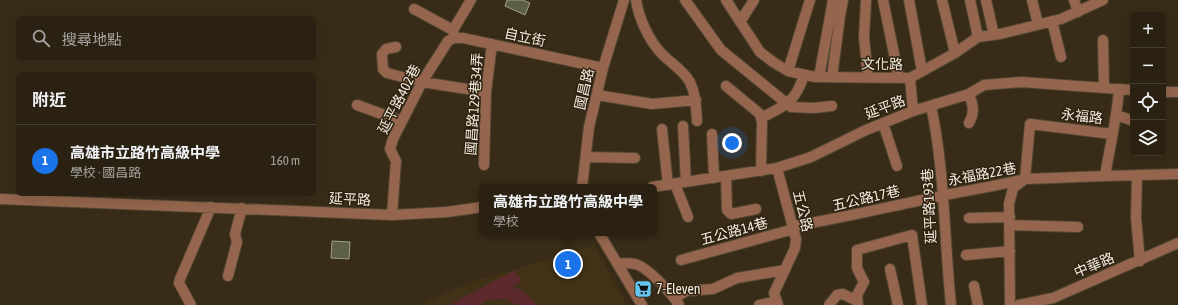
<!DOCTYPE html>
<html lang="zh-TW">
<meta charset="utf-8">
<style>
:root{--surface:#2a2112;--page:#32291b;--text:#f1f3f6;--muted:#a5a39f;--line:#463e32;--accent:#1a73e8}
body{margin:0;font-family:"Asap Condensed","Noto Sans TC",sans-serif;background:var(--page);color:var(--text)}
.controls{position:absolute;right:12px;top:12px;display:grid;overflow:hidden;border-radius:6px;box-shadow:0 4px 16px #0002}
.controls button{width:36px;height:36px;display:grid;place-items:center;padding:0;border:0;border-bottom:1px solid var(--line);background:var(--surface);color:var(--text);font:20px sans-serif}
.you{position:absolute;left:732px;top:143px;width:14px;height:14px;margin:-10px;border:3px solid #fff;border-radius:50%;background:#1a73e8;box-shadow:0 0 0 6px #1a73e833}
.badge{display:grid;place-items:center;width:26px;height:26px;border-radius:50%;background:var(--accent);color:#fff;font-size:13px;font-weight:700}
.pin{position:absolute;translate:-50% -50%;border:2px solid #fff;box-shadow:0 1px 4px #0006}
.popup{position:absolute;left:479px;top:184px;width:178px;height:52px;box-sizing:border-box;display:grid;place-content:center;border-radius:6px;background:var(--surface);filter:drop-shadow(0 1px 3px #0005);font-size:13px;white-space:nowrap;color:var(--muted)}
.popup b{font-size:15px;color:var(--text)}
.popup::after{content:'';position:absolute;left:50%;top:100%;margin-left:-8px;border:8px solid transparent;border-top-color:var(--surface)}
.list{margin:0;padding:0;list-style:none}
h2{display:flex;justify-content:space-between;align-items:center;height:52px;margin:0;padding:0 16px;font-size:17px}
h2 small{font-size:13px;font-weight:400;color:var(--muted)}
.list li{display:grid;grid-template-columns:26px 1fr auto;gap:12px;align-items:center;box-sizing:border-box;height:72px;padding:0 16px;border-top:1px solid var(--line)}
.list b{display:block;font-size:15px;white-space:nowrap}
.list p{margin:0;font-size:13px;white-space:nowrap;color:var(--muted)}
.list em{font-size:13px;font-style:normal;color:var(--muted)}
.icon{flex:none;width:22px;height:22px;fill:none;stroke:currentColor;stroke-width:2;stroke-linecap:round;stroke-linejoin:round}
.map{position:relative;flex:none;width:1178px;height:305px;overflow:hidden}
.search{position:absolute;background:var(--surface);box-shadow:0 4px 16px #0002;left:16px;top:16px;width:300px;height:44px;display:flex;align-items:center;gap:10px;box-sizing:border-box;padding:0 14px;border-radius:6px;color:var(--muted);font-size:15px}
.panel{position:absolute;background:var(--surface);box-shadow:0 4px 16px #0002;left:16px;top:72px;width:300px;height:124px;border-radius:6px}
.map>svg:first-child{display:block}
</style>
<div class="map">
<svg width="1178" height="305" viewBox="0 0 1178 305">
<rect width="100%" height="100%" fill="#382c18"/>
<path fill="#413117" d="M594 245 627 305H420L469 283Z"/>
<path fill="#5c2a2c" d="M515 270 522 281 513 287 525 292 537 305H517L506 299H497L488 300 479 305H449Z"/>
<path fill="#5d5e46" stroke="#9d9e85" d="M507 0H523L530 3 525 15 505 6Z
M332 241 350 242 349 259 331 258Z"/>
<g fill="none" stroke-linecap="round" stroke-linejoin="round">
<defs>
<path id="minor" d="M636 0C639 19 649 41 663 55 671 63 684 71 690 82 696 95 696 107 697 121
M685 0 721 50 791 107 814 108 832 106
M726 0 760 52 773 62 788 71 815 77 910 78 955 53 978 37 1000 34 1061 19 1103 0
M866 0 864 37 868 78
M883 0 899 78
M909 0 922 71
M942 0 955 53
M970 0 978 37
M986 0 994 35
M1032 0 1038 24
M1074 0 1078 12
M414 9 453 30
M1052 21 1061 57
M740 22 754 0
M454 35 453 30 471 0
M1103 40 1104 87
M396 47 386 49 382 54 383 69 387 73 422 82 486 92
M788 71 810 0
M819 77 833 0
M832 77 840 16 843 0
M910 78 913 111
M726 86 760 114 762 122 761 171
M1163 92H1178
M597 95 652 104 696 100
M357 105 401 121
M931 106C945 171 944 238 951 305
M1117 115 1133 121
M761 118C786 105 795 103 804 75
M883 123 897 166
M969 123C975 113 973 104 969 94
M683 126 686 182
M662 129 668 185
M712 134 714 178
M586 157 635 158
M484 165 486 92 492 44
M777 168 796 239 795 248 774 293 778 305
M1137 175 1136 218 1140 261
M726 176 727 210 731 214 756 209
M1105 176 1178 174
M675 184 688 217
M582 187 589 127 603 68 624 0
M652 187 777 168 811 157 866 130 913 111 969 94 984 85 1021 82 1133 90
M0 199 392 215 447 212 482 207
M392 215 396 161 390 149 393 139 422 82 448 41 454 38H463L603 68
M969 218 1010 217
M1010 225 1078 227
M794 226C843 218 892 206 941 196 969 190 997 186 1025 179L1030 124 1112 134
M599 233 642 305
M966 255 1010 251
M681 260 794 229
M619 263C624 263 630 263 635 264 648 267 672 294 679 305
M890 269 898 305
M228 276 237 242 235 234 242 208
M974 286 978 305
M675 298 686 291 713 289 737 278 785 270
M191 305 179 283 180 279 211 207
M759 305 776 301
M829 305 837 295 843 294 857 301
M858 305 857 295 864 282 857 268V250L912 235 922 305
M1010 305 1009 204 1013 188 1025 179 1105 176C1110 146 1117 118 1119 89
M1019 305 1053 298 1178 243"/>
</defs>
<use href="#minor" stroke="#524734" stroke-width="12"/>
<use href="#minor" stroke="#95664d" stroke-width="10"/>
</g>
<defs>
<symbol id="supermarket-square" viewBox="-11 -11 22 22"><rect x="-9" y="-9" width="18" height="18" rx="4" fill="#64c5ee" stroke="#2e220f"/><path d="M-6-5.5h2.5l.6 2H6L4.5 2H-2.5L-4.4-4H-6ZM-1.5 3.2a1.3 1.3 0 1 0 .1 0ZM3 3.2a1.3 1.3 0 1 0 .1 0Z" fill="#111"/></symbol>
</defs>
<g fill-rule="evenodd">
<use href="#supermarket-square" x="633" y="279" width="20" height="20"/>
</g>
<g text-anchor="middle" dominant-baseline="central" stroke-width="3" stroke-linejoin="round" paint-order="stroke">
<g font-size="14" fill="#f3ebdf" stroke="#2e220f">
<text transform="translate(525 37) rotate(12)">自立街</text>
<text transform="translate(882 64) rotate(1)">文化路</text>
<text transform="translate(584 89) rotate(-77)">國昌路</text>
<text transform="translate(399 99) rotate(-63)">延平路402巷</text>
<text transform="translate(474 104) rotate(-86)">國昌路129巷34弄</text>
<text transform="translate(885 107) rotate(-21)">延平路</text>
<text transform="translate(1082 116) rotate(7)">永福路</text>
<text transform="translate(982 174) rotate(-11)">永福路22巷</text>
<text transform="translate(866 198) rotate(-13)">五公路17巷</text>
<text transform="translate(350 199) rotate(3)">延平路</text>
<text transform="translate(929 206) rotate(-93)">延平路193巷</text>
<text transform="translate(803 211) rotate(76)">五公路</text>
<text transform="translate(734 231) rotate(-15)">五公路14巷</text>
<text transform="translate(1094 265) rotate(-23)">中華路</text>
</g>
<g font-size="14" fill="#f3ebdf" stroke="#2e220f" text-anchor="start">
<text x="656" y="289">7-Eleven</text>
</g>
</g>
</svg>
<div class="controls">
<button>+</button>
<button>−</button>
<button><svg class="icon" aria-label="locate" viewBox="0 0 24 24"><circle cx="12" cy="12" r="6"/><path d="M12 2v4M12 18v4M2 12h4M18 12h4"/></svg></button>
<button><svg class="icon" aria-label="layers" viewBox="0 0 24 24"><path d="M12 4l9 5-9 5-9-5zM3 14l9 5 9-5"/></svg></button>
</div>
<div class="you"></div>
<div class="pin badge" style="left:568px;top:264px">1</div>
<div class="popup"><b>高雄市立路竹高級中學</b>學校</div>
<div class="search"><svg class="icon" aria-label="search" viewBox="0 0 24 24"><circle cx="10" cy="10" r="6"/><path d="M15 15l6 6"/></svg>搜尋地點</div>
<section class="panel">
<h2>附近<small></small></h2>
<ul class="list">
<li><span class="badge">1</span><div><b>高雄市立路竹高級中學</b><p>學校 · 國昌路</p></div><em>160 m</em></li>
</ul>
</section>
</div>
